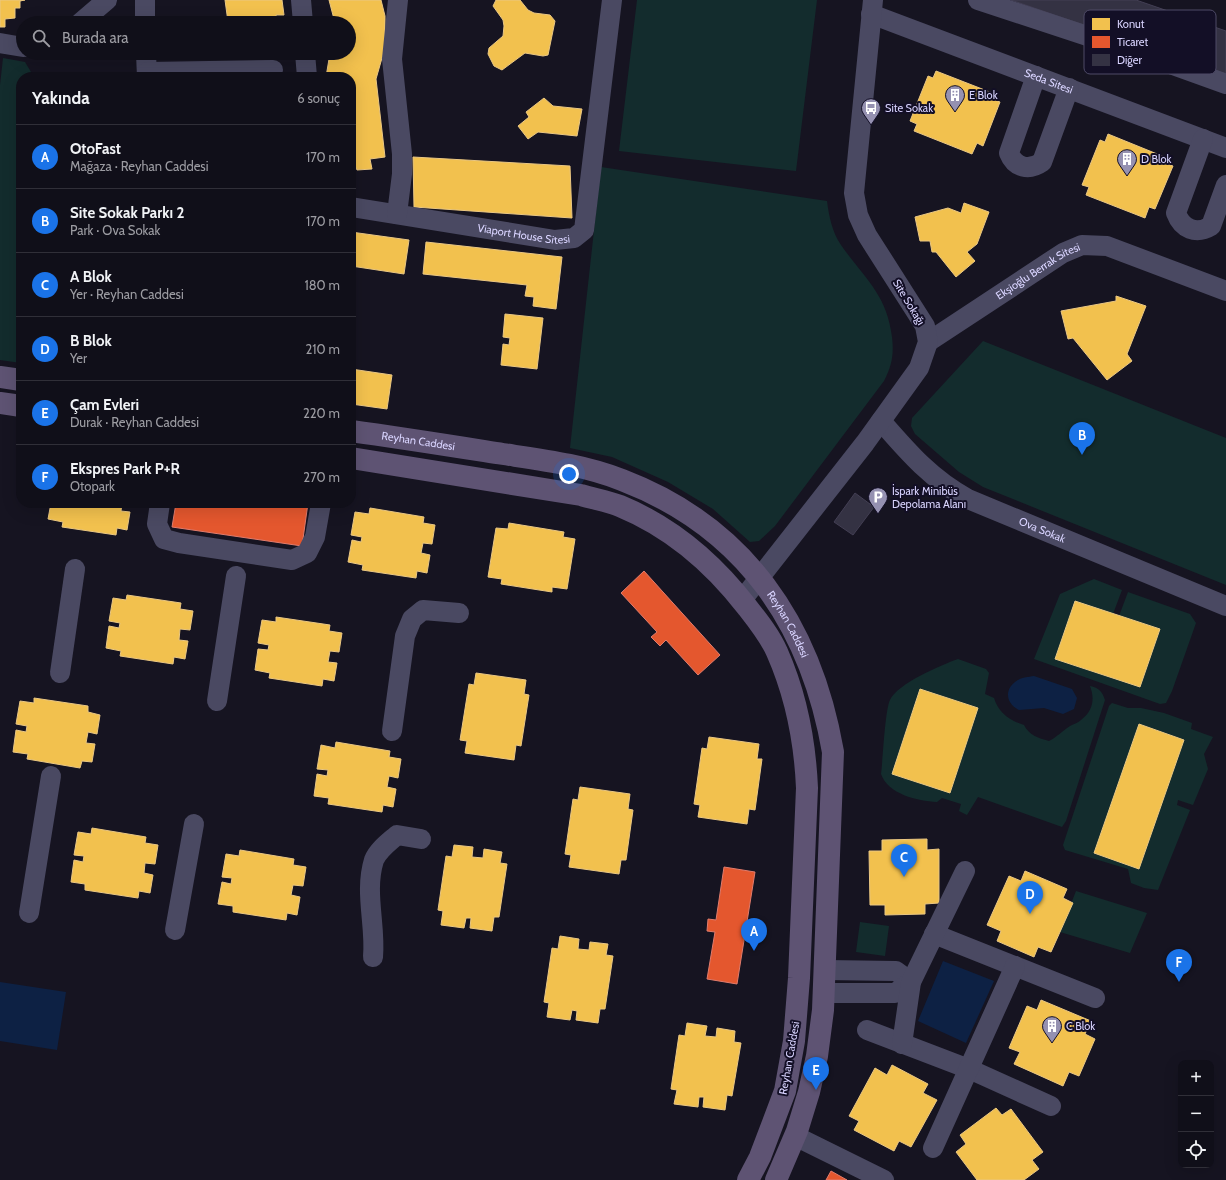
<!DOCTYPE html>
<html lang="tr">
<meta charset="utf-8">
<style>
:root{--surface:#100f19;--page:#1e1d26;--text:#f1f3f6;--muted:#9c9ca2;--line:#302f38;--accent:#1a73e8}
body{margin:0;font-family:Cabin,sans-serif;background:var(--page);color:var(--text)}
.controls{position:absolute;right:12px;bottom:12px;display:grid;overflow:hidden;border-radius:8px;box-shadow:0 4px 16px #0002}
.controls button{width:36px;height:36px;display:grid;place-items:center;padding:0;border:0;border-bottom:1px solid var(--line);background:var(--surface);color:var(--text);font:20px sans-serif}
.you{position:absolute;left:569px;top:474px;width:14px;height:14px;margin:-10px;border:3px solid #fff;border-radius:50%;background:#1a73e8;box-shadow:0 0 0 6px #1a73e833}
.badge{display:grid;place-items:center;width:26px;height:26px;border-radius:50%;background:var(--accent);color:#fff;font-size:13px;font-weight:700}
.pin{position:absolute;translate:-50% -33px;filter:drop-shadow(0 1px 2px #0008)}
.pin::after{content:'';position:absolute;top:21px;width:14px;height:12px;background:inherit;clip-path:polygon(0 0,100% 0,50% 100%)}
.list{margin:0;padding:0;list-style:none}
h2{display:flex;justify-content:space-between;align-items:center;height:52px;margin:0;padding:0 16px;font-size:17px}
h2 small{font-size:13px;font-weight:400;color:var(--muted)}
.list li{display:grid;grid-template-columns:26px 1fr auto;gap:12px;align-items:center;box-sizing:border-box;height:64px;padding:0 16px;border-top:1px solid var(--line)}
.list b{display:block;font-size:15px;white-space:nowrap}
.list p{margin:0;font-size:13px;white-space:nowrap;color:var(--muted)}
.list em{font-size:13px;font-style:normal;color:var(--muted)}
.icon{flex:none;width:22px;height:22px;fill:none;stroke:currentColor;stroke-width:2;stroke-linecap:round;stroke-linejoin:round}
.map{position:relative;flex:none;width:1226px;height:1180px;overflow:hidden}
.search{position:absolute;background:var(--surface);box-shadow:0 4px 16px #0002;left:16px;top:16px;width:340px;height:44px;display:flex;align-items:center;gap:10px;box-sizing:border-box;padding:0 14px;border-radius:22px;color:var(--muted);font-size:15px}
.panel{position:absolute;background:var(--surface);box-shadow:0 4px 16px #0002;left:16px;top:72px;width:340px;height:436px;border-radius:16px}
.map>svg:first-child{display:block}
</style>
<div class="map">
<svg width="1226" height="1180" viewBox="0 0 1226 1180">
<rect width="100%" height="100%" fill="#161421"/>
<path fill="#132c2d" d="M637 0H817L796 171 619 151Z
M3 58 25 62 34 77H21V363L0 360V85Z
M601 167 827 201C829 216 832 232 841 245 864 278 887 294 892 337 894 354 892 366 884 381L775 526 759 541 750 542 713 509 668 482 612 457 570 448Z
M983 341 1226 438V585L983 487 959 472 915 434 911 426 912 418Z
M1094 579 1122 590 1113 614 1119 616 1128 592 1190 614 1196 623 1172 691 1166 703 1160 704 1034 659 1060 594Z
M958 659 986 669 989 673 985 694 994 698C998 712 1010 721 1024 725 1029 735 1038 738 1049 741 1057 737 1062 731 1070 726 1073 724 1078 723 1081 720 1093 711 1095 699 1090 686 1099 688 1102 691 1105 700L1066 821 1062 827 978 797 967 815 959 811 961 804 942 798 937 802C917 801 888 794 881 774 883 759 885 710 890 700 897 684 941 665 958 659Z
M1112 703 1128 708H1141L1164 713 1192 723 1191 729 1213 737 1204 754 1208 769 1193 805 1178 800 1177 805 1190 810 1158 890 1144 888 1131 883 1128 869 1065 850 1063 845 1109 706Z
M1076 891 1147 913 1130 953 1060 932Z
M860 922 889 926 885 956 856 952Z"/>
<path fill="#0d2144" d="M1034 676 1072 689 1077 698 1074 709 1063 714 1044 708 1019 710C1005 703 1004 688 1018 680 1023 677 1028 677 1034 676Z
M943 961 994 981 966 1043 918 1021Z
M0 982 66 992 57 1050 0 1041Z"/>
<path fill="#f2c14e" stroke="#eac783" d="M0 0H25L20 1V8H15V18L5 19V27H0Z
M225 0H282L284 15H276L277 23H265V21L228 22Z
M329 0H381L385 16V40L384 51 376 79 385 157 370 159 372 169 357 170 354 163H351V77H326L330 53H349V23H335Z
M496 0H520L528 10 534 13 550 15 555 21 548 55 543 56 525 53 502 70 494 66 488 54 489 48 503 36 504 26 503 20 493 6Z
M936 71 995 94 992 99 1000 102 983 146 977 143 972 154 914 131 917 124 910 121 928 76 933 78Z
M544 98 553 106 582 109 577 136 538 132 528 139 518 126 529 117 526 112Z
M1108 134 1167 158 1165 163 1173 166 1155 209 1149 207 1145 218 1086 195 1089 187 1082 185 1100 140 1105 142Z
M413 157 570 166 572 218 414 207Z
M964 203 989 212 977 244 967 252 975 261 956 277 936 252H932L930 241H920L915 217 948 208 961 213Z
M351 232 409 240 404 274 351 266Z
M426 242 562 257 556 309 533 306 534 297 525 296 527 285 423 274Z
M1116 296 1146 306 1127 354 1132 361 1107 380 1073 338 1068 339 1061 311 1116 301Z
M505 314 543 318 537 369 501 365 503 344 509 345 510 338 503 337Z
M351 369 392 375 387 409 351 404Z
M51 503H122L121 511 130 512 127 530 117 528 116 535 62 527 63 522 48 519Z
M370 508 424 517 423 523 435 525 432 544 423 543 421 553 430 555 427 573 417 571 416 578 362 570 363 565 348 562 352 540 361 542 362 537 351 535 355 512 369 514Z
M509 523 564 532 563 537 575 539 567 589 552 587V592L501 584 502 579 488 577 496 528 508 529Z
M127 595 181 603 180 609 193 611 190 630 180 629 179 640 188 641 185 659 174 657 173 664 120 656 121 651 106 648 109 626 119 628 120 623 109 621 113 598 126 600Z
M1075 601 1160 629 1140 687 1055 659Z
M276 617 330 625 329 631 342 633 339 652 330 651 328 662 337 663 334 681 323 679 322 686 269 678 270 673 255 670 258 649 268 650 269 645 258 643 262 620 276 622Z
M476 673 526 680 524 694 529 695 521 746 516 745 514 760 465 753 467 741 460 740 469 684 474 685Z
M920 689 978 708 950 793 892 774Z
M34 698 88 706V712L100 715 97 734 88 732 86 743 95 744 92 762 82 761 80 768 27 759 28 754 13 752 16 730 26 732 27 726 16 724 20 701 34 703Z
M1139 724 1184 740 1139 869 1094 853Z
M709 737 759 744 757 759H762L755 810 749 809 747 824 698 817 700 805 694 804 702 748 707 749Z
M336 742 390 751 389 757 401 759 398 778 389 776 387 787 396 789 393 807 383 805 382 812 328 804 329 798 314 796 317 774 327 776 328 770 317 769 321 745 335 748Z
M580 787 630 794 628 809 633 810 626 860H621L619 874 569 867 571 855 565 854 573 799 578 800Z
M92 828 146 837 145 843 158 845 155 864 145 863 144 873 153 875 150 893 139 891 138 898 85 890V884L71 882 74 860 83 862 84 856 74 855 78 832 91 834Z
M927 839V850L939 849V903L925 904V914L885 915V905H870L869 851H882V840Z
M454 845 473 847 472 857 483 858 484 849 502 852 500 863 507 864 499 917H494L492 931 470 928 471 918H466L464 928 441 925 443 911 438 910 446 856 452 857Z
M240 850 294 859 293 865 306 867 303 886 293 885 291 895 300 897 297 915 287 913 286 920 233 912V906L218 904 222 882 231 884 232 878 222 877 226 854 239 856Z
M1025 871 1067 889 1063 898 1073 903 1051 952 1038 947 1034 957 997 941 1001 931 987 925 1009 876 1021 881Z
M560 936 579 939 578 949 589 950 590 942 608 944 606 955 613 956 605 1009H600L598 1023 576 1020 577 1011 572 1010 570 1020 547 1017 549 1003 544 1002 552 948 558 949Z
M1041 1000 1091 1021 1085 1034 1095 1039 1079 1076 1069 1072 1063 1086 1014 1064 1020 1052 1009 1048 1027 1006 1037 1010Z
M687 1023 707 1026 705 1036 716 1037 717 1028 735 1031 734 1042 741 1043 732 1096 727 1095 725 1110 703 1107 704 1097H699L698 1107 674 1104 677 1090 671 1089 679 1035 685 1036Z
M892 1065 928 1084 923 1093 937 1100 911 1147 899 1141 894 1151 854 1130 859 1121 849 1116 875 1068 887 1075Z
M996 1108 1002 1115 1011 1109 1043 1152 1032 1160 1039 1169 1024 1180H977L956 1152 966 1144 960 1135Z"/>
<path fill="#e4572e" stroke="#e17c6d" d="M176 503H308L302 546 172 527Z
M644 571 720 655 698 675 666 640 660 646 651 637 657 632 621 593Z
M724 867 755 872 737 984 707 979 715 932 707 931 708 919 716 920Z
M831 1171 847 1180H826Z"/>
<path fill="#343243" stroke="#433f54" d="M1011 0H1136L1226 31V74Z
M855 493 874 507 853 535 834 522Z"/>
<g fill="none" stroke-linecap="round" stroke-linejoin="round">
<g stroke="#4a4962" stroke-width="20">
<path d="M145 0V23"/>
<path d="M301 0 303 23"/>
<path d="M978 0 1151 57 1226 84"/>
<path id="s1" d="M871 14 1226 148"/>
<path d="M80 23 107 0"/>
<path d="M0 43 23 47"/>
<path d="M146 53 147 77"/>
<path d="M305 53 307 77"/>
<path d="M147 72 273 70"/>
<path d="M1036 76 1009 153C1015 168 1029 171 1042 162L1069 88"/>
<path d="M1203 139 1176 213C1182 229 1196 235 1211 226L1226 185"/>
<path id="s2" d="M351 207 555 240 574 238 584 230 612 0"/>
<path d="M397 214 402 174V154L392 59 398 0"/>
<path id="s3" d="M928 342 1063 253 1082 245 1107 246 1226 291"/>
<path id="s4" d="M881 421C908 452 931 479 968 499L1226 606"/>
<path d="M160 503 157 524 164 539 179 543 292 560 307 553 315 537 321 503"/>
<path d="M742 600 865 443 919 368 928 342 925 326 867 235 858 215 854 193 873 0"/>
<path d="M60 673 75 569"/>
<path d="M217 701 236 576"/>
<path d="M392 731 405 636 412 619 423 610 459 613"/>
<path d="M29 913 51 776"/>
<path d="M175 930 194 824"/>
<path d="M934 934 1095 998"/>
<path d="M373 957C376 925 364 892 374 860 378 850 389 842 397 835L421 839"/>
<path d="M825 970 896 971 911 982"/>
<path d="M824 993H895L911 982"/>
<path d="M867 1030 969 1069 1051 1106"/>
<path d="M902 1044 911 982 965 871"/>
<path d="M795 1136 884 1180"/>
<path d="M933 1148 1015 966"/>
</g>
<g stroke="#5e5373" stroke-width="22">
<path d="M0 377 21 380"/>
<path d="M0 403 21 406"/>
<path id="s5" d="M351 431C402 438 452 446 503 454 543 460 584 465 622 480 745 527 811 625 833 752L823 1010 817 1056 809 1092 797 1131 776 1180"/>
<path d="M351 458 581 495C594 499 608 501 620 506 671 527 713 563 747 607 758 621 770 636 777 652 796 695 805 742 807 788L799 978 794 1041 785 1091 760 1157 748 1180"/>
</g>
</g>
<defs>
<symbol id="building-pin" viewBox="-11 -11 22 30"><path d="M0 17L-7.5 6A9.5 9.5 0 1 1 7.5 6Z" fill="#9591b1" stroke="#130f26"/><path d="M-4-6H4V6H1V3H-1V6H-4ZM-2.5-4.3h1.7v1.8h-1.7ZM.8-4.3h1.7v1.8H.8ZM-2.5-1h1.7V.8h-1.7ZM.8-1h1.7V.8H.8Z" fill="#fff"/></symbol>
<symbol id="bus-pin" viewBox="-11 -11 22 30"><path d="M0 17L-7.5 6A9.5 9.5 0 1 1 7.5 6Z" fill="#9591b1" stroke="#130f26"/><path d="M-5-6H5V4H4V6H2V4H-2V6H-4V4H-5ZM-3.5-4V0h7V-4ZM-3.5 1.2v1.5H-2V1.2ZM2 1.2v1.5H3.5V1.2Z" fill="#fff"/></symbol>
<symbol id="parking-pin" viewBox="-11 -11 22 30"><path d="M0 17L-7.5 6A9.5 9.5 0 1 1 7.5 6Z" fill="#9591b1" stroke="#130f26"/><path d="M-3.5-5.5H1a3.5 3.5 0 0 1 0 7H-1V5.5H-3.5ZM-1-3.4V-.6H.8a1.4 1.4 0 0 0 0-2.8Z" fill="#fff"/></symbol>
</defs>
<g fill-rule="evenodd">
<use href="#building-pin" x="944" y="84" width="22" height="30"/>
<use href="#bus-pin" x="860" y="97" width="22" height="30"/>
<use href="#building-pin" x="1116" y="148" width="22" height="30"/>
<use href="#parking-pin" x="867" y="486" width="22" height="30"/>
<use href="#building-pin" x="1041" y="1015" width="22" height="30"/>
</g>
<g text-anchor="middle" dominant-baseline="central" stroke-width="4" stroke-linejoin="round" paint-order="stroke">
<g font-size="11" fill="#d9d4ff" stroke="#130f26">
<text stroke="none"><textPath href="#s1" startOffset="190">Seda Sitesi</textPath></text>
<text stroke="none"><textPath href="#s2" startOffset="175">Viaport House Sitesi</textPath></text>
<text stroke="none"><textPath href="#s3" startOffset="131">Ekşioğlu Berrak Sitesi</textPath></text>
<text transform="translate(909 302) rotate(59)">Site Sokağı</text>
<text stroke="none"><textPath href="#s5" startOffset="68">Reyhan Caddesi</textPath></text>
<text stroke="none"><textPath href="#s4" startOffset="198">Ova Sokak</textPath></text>
<text stroke="none"><textPath href="#s5" startOffset="501">Reyhan Caddesi</textPath></text>
<text transform="translate(789 1058) rotate(-80)">Reyhan Caddesi</text>
</g>
<g font-size="11" fill="#d9d4ff" stroke="#130f26" text-anchor="start">
<text x="969" y="95">E Blok</text>
<text x="885" y="108">Site Sokak</text>
<text x="1141" y="159">D Blok</text>
<text x="892" y="491">İspark Minibüs<tspan x="892" dy="13">Depolama Alanı</tspan></text>
<text x="1066" y="1026">C Blok</text>
</g>
</g>
<rect x="1084" y="10" width="132" height="64" rx="6" fill="#130f26" stroke="#4e4a67" stroke-width="1"/>
<rect x="1092" y="18" width="18" height="12" fill="#f2c14e"/>
<rect x="1092" y="36" width="18" height="12" fill="#e4572e"/>
<rect x="1092" y="54" width="18" height="12" fill="#343243"/>
<g font-size="11" fill="#d9d4ff">
<text x="1117" y="28">Konut</text>
<text x="1117" y="46">Ticaret</text>
<text x="1117" y="64">Diğer</text>
</g>
</svg>
<div class="controls">
<button>+</button>
<button>−</button>
<button><svg class="icon" aria-label="locate" viewBox="0 0 24 24"><circle cx="12" cy="12" r="6"/><path d="M12 2v4M12 18v4M2 12h4M18 12h4"/></svg></button>
</div>
<div class="you"></div>
<div class="pin badge" style="left:754px;top:951px">A</div>
<div class="pin badge" style="left:1082px;top:455px">B</div>
<div class="pin badge" style="left:904px;top:877px">C</div>
<div class="pin badge" style="left:1030px;top:914px">D</div>
<div class="pin badge" style="left:816px;top:1090px">E</div>
<div class="pin badge" style="left:1179px;top:982px">F</div>
<div class="search"><svg class="icon" aria-label="search" viewBox="0 0 24 24"><circle cx="10" cy="10" r="6"/><path d="M15 15l6 6"/></svg>Burada ara</div>
<section class="panel">
<h2>Yakında<small>6 sonuç</small></h2>
<ul class="list">
<li><span class="badge">A</span><div><b>OtoFast</b><p>Mağaza · Reyhan Caddesi</p></div><em>170 m</em></li>
<li><span class="badge">B</span><div><b>Site Sokak Parkı 2</b><p>Park · Ova Sokak</p></div><em>170 m</em></li>
<li><span class="badge">C</span><div><b>A Blok</b><p>Yer · Reyhan Caddesi</p></div><em>180 m</em></li>
<li><span class="badge">D</span><div><b>B Blok</b><p>Yer</p></div><em>210 m</em></li>
<li><span class="badge">E</span><div><b>Çam Evleri</b><p>Durak · Reyhan Caddesi</p></div><em>220 m</em></li>
<li><span class="badge">F</span><div><b>Ekspres Park P+R</b><p>Otopark</p></div><em>270 m</em></li>
</ul>
</section>
</div>
